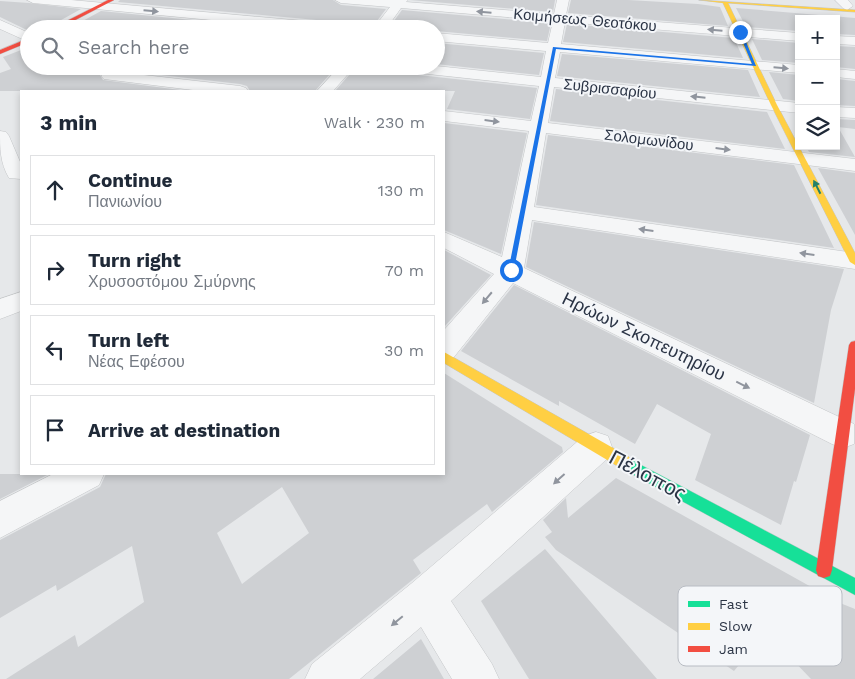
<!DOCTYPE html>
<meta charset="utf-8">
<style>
:root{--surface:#fff;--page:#f2f2f3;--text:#1f2937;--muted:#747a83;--line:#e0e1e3}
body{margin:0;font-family:"Work Sans",sans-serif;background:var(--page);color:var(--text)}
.controls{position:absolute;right:15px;top:15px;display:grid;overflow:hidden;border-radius:0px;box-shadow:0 2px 8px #0003}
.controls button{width:45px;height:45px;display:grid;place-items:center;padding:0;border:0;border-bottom:1px solid var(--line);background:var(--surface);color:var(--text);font:25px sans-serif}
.stop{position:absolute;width:15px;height:15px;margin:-11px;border:4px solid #1a73e8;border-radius:50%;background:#fff}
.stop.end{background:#1a73e8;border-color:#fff;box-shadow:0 1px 5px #0008}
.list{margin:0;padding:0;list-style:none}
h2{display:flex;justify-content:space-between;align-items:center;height:65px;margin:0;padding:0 20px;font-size:21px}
h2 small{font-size:16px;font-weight:400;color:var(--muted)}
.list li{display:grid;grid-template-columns:32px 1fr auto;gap:15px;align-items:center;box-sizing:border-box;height:70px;margin:0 10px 10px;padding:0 10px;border:1px solid var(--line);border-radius:0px}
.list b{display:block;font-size:19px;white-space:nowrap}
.list p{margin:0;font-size:16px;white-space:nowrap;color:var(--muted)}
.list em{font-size:16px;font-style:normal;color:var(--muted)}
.icon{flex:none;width:28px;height:28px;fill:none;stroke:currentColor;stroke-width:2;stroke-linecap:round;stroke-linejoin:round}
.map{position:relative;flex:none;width:855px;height:679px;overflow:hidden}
.search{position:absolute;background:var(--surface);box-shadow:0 2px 8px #0003;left:20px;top:20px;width:425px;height:55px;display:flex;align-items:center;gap:12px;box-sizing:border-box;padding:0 18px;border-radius:28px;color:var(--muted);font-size:19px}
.panel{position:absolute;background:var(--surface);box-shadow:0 2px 8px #0003;left:20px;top:90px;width:425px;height:385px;border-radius:0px}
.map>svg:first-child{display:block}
</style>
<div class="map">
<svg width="855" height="679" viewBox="0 0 855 679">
<rect width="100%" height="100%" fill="#e6e8ea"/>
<path fill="#ced0d3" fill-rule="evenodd" d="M120 0H333L341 5 386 9 371 29H357L349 23 118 2Z
M410 0H555L553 12Z
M571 0H628L698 4 720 7 728 26 568 13Z
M0 1 29 3 81 9 45 29H29V31L0 17Z
M736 8 855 18V35L836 34V19H799V31L746 27Z
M402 10 551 23 547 41 436 31V29H388Z
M101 11 283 29H68Z
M567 24 734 38 743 58 563 42Z
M752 39 799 43V63L762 60Z
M436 43 544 53 539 75 436 64Z
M836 46 855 47V69L836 67Z
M29 47V66H337L315 91H250L247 86 240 84 109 69 100 75 103 80 188 91H0V73L11 69 3 57Z
M562 54 748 70 760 97 557 76Z
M357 66H382L391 72 537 88 530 119 447 109 455 91H335Z
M769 72 799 75V101L783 99Z
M836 79 855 81V106L836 105Z
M556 89 767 112 785 149 550 121Z
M836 119 855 120V129L838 127 855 157 809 152 806 146H836Z
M444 123 527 133 501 254 444 230Z
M548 135 794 165 834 248 536 205Z
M818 168 855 173V235Z
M534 222 844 269 831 310 814 403 526 267Z
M444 250 491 275 444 327Z
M514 285 810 435 796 482 794 481 781 525 695 480 711 434 657 404 635 444 559 401V406L461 351Z
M444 373 562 447 563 452 492 512 487 504 413 560 421 573 289 679H6L75 635 78 647 144 602 132 546 57 591 56 585 0 618V540L100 487 106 474H444ZM282 487 309 533 242 584 217 533Z
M0 474H49L0 499Z
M616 478 840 603 855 609V679H811L766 632 734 671 556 550 545 537 552 532 543 520 566 498 568 518Z
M545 549 657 679H529L481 601Z
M421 639 444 679H373Z"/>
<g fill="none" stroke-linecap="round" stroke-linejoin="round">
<defs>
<path id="street" d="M27 0H71L349 25 355 29H305L33 3Z
M335 0H408L406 2 554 14 557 0H569L566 15 799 33V41L565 22 561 44 799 65V73L560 52 555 78 799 103V113L554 87 548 123 855 159V171L546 133 534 207 855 253V269L532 220 524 268 854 424V444L843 448 832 444 513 283 454 357 444 360V330L494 274 444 248V232L502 257 529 131 444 121V111L531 121 539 86 391 70 384 66H436L541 77 546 51 436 41V33L548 43 553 21 401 8 386 29H373L390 7 341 3Z
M835 0H848L853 6 847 10 843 8Z
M0 20 29 33V42L0 29Z
M836 36 855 37V45L836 44Z
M340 66H355L333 91H317Z
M836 69 855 71V79L836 77Z
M109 71 240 86 246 88 248 91H201L104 79 101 76 104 73Z
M836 107 855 108V118L836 117Z
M0 131 6 132 9 136 21 164V179L9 178C0 163 0 148 0 131Z
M21 292V311L0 319V299Z
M596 432 608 436 612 447 608 458 451 601 492 664 499 679H452L421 627 360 679H305L312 664 412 583 584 436Z
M53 474H104L99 485 0 538V501Z"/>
<path id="fast" d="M624 456 855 578V595L619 467 617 462 619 457Z"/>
<path id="slow" d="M699 0 855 10V12L728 3 777 105 855 253V265L850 262 771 105 723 3Z
M444 352 629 457 631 462 629 467 624 468 619 467 444 363Z"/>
<path id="jam" d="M108 0H114L58 29H51Z
M29 38V42L0 54V50Z
M855 341V389L832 570 830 576 824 578 818 576 816 570 849 345 851 342Z"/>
</defs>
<use href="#street" stroke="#c4c6c8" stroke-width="1"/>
<use href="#fast" stroke="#c4c6c8" stroke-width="1"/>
<use href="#slow" stroke="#c4c6c8" stroke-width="1"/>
<use href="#jam" stroke="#c4c6c8" stroke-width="1"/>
<use href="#street" fill="#f5f6f7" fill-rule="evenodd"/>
<use href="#fast" fill="#16e098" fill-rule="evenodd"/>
<use href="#slow" fill="#ffcf43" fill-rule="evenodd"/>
<use href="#jam" fill="#f24e42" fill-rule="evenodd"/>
</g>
<defs><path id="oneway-solid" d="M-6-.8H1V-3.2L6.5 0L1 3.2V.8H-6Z" transform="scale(1.25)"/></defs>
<g fill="#90959e">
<use href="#oneway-solid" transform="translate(151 11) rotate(5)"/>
<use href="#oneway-solid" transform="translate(484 12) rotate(-175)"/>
<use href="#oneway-solid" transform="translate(715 30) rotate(-175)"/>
<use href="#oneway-solid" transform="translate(781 68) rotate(5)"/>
<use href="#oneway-solid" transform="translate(698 97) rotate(-174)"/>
<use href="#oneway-solid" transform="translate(492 121) rotate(7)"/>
<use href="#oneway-solid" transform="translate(723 149) rotate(7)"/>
<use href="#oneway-solid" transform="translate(646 230) rotate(-172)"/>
<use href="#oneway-solid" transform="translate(807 254) rotate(-172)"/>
<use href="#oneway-solid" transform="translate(487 298) rotate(130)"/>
<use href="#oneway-solid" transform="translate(743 385) rotate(26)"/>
<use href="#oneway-solid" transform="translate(559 479) rotate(138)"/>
<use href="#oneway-solid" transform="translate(397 621) rotate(140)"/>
</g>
<use fill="#22816a" href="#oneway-solid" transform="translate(817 187) rotate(-117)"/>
<path fill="#1a73e8" d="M738 31 742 32 756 66 556 49 514 270 508 272 553 47 752 64Z"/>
<g text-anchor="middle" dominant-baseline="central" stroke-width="4" stroke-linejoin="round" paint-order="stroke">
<g font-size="15" fill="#2b3445" stroke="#f4f6f9">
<text transform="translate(585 20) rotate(5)">Κοιμήσεως Θεοτόκου</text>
<text transform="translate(610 89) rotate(6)">Συβρισσαρίου</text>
<text transform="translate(649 140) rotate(7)">Σολομωνίδου</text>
</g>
<g font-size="18" fill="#2b3445" stroke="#f4f6f9">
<text transform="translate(644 336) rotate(26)">Ηρώων Σκοπευτηρίου</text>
</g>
<g font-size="21" fill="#2b3445" stroke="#f4f6f9">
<text transform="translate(648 475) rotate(28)">Πέλοπος</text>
</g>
</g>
<rect x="678" y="586" width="164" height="80" rx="8" fill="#f4f6f9" stroke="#b8bcc3" stroke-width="1"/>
<rect x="688" y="601" width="22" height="6" fill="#16e098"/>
<rect x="688" y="623" width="22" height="7" fill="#ffcf43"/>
<rect x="688" y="646" width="22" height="6" fill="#f24e42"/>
<g font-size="14" fill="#2b3445">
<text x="719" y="609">Fast</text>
<text x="719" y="631">Slow</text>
<text x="719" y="654">Jam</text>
</g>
</svg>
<div class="controls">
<button>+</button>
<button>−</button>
<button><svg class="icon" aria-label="layers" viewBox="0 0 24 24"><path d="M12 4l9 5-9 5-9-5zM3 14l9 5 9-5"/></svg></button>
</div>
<div class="stop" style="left:511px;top:270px"></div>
<div class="stop end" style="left:740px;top:32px"></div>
<div class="search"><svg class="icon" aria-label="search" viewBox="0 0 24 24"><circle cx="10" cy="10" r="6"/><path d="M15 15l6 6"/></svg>Search here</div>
<section class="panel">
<h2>3 min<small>Walk · 230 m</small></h2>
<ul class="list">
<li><svg class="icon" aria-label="ahead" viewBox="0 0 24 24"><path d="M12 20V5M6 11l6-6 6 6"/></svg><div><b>Continue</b><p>Πανιωνίου</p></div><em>130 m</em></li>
<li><svg class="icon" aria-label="right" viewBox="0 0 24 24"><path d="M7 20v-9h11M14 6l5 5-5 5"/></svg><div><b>Turn right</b><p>Χρυσοστόμου Σμύρνης</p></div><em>70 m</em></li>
<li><svg class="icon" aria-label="left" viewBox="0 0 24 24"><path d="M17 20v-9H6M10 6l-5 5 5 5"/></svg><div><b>Turn left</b><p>Νέας Εφέσου</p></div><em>30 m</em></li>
<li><svg class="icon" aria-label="arrive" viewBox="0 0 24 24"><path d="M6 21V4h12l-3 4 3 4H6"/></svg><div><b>Arrive at destination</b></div></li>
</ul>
</section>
</div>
